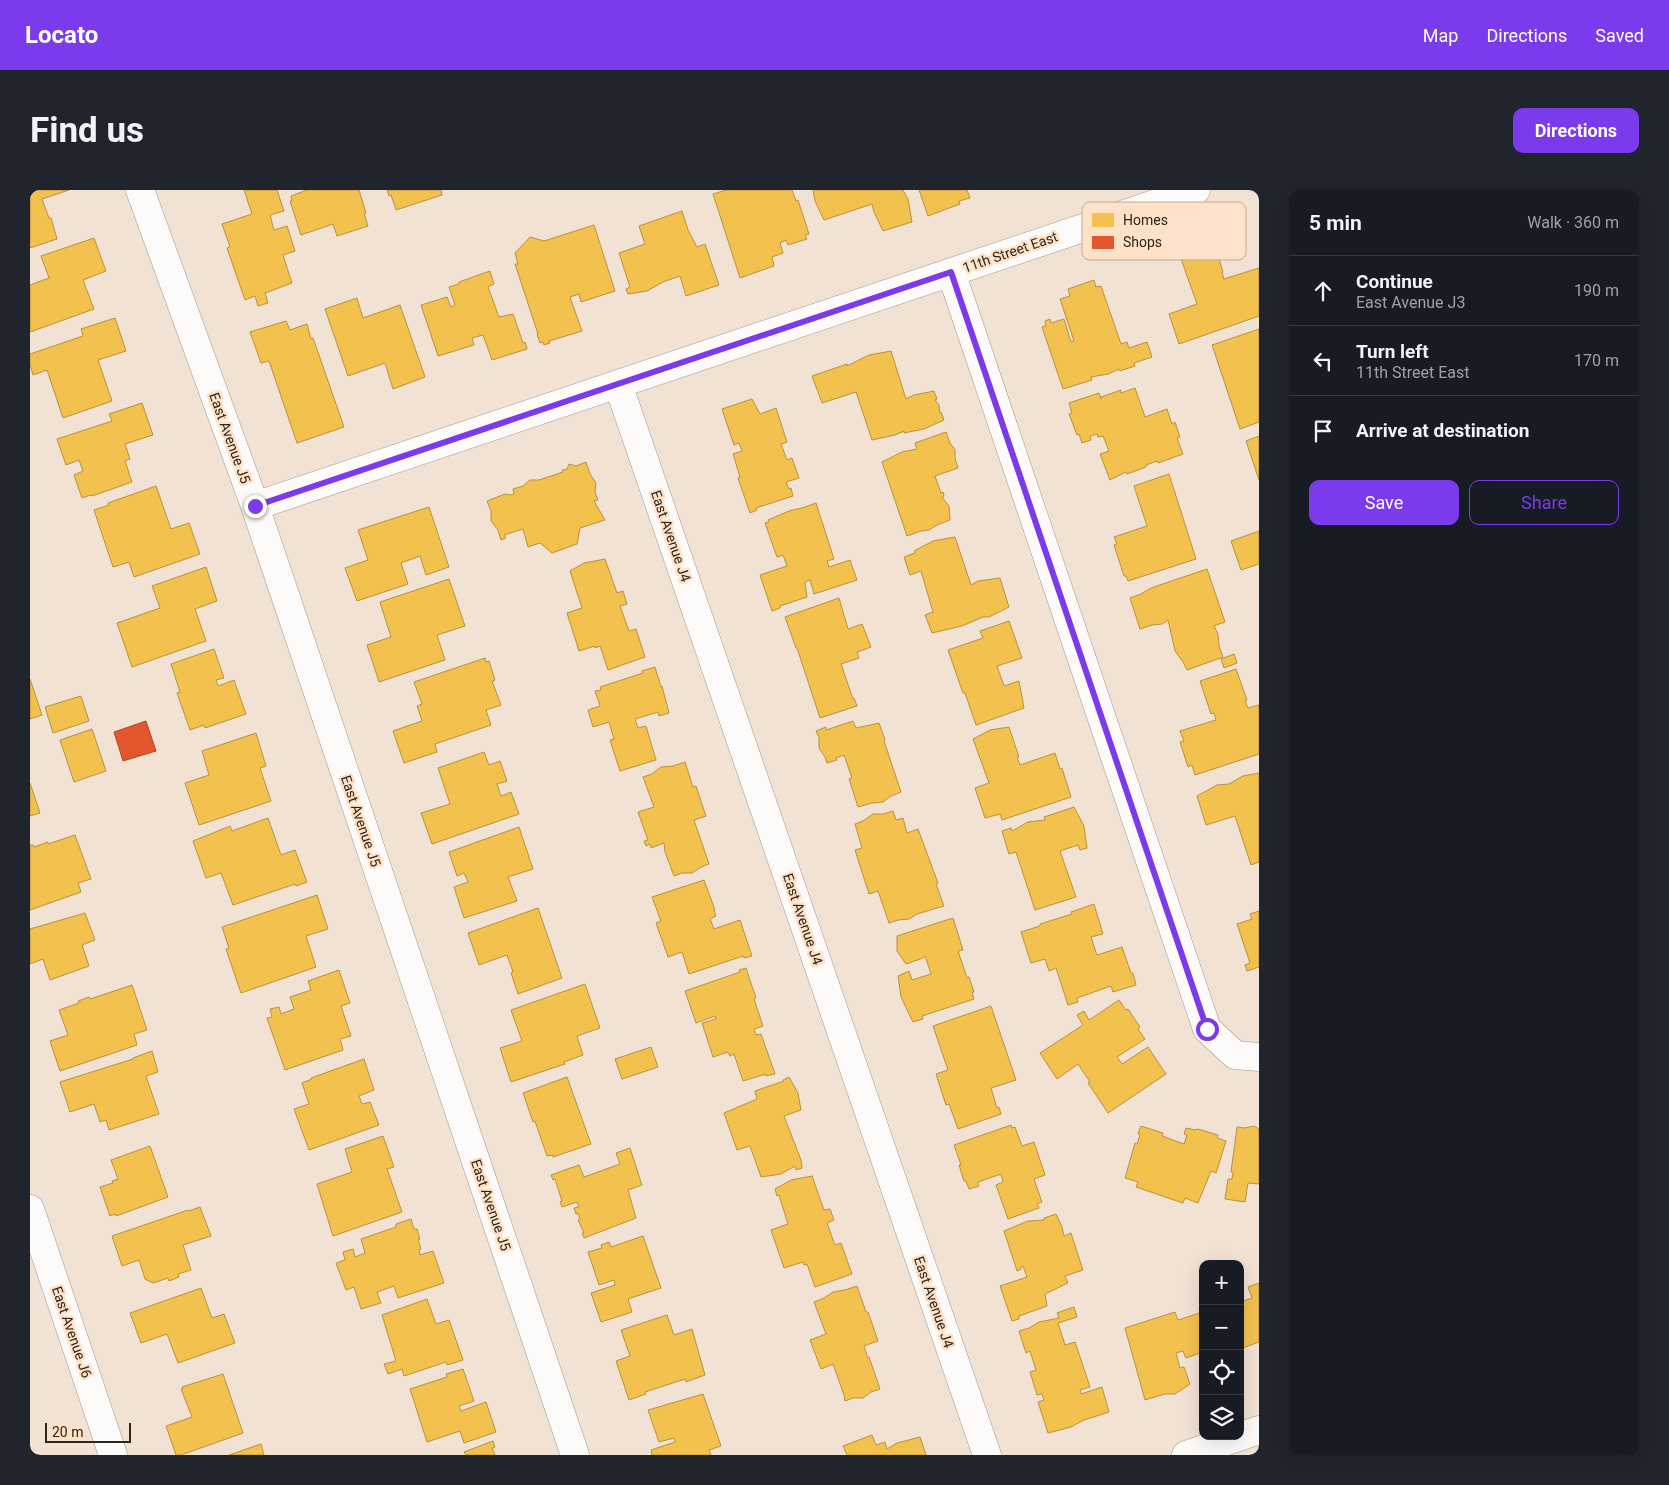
<!DOCTYPE html>
<meta charset="utf-8">
<style>
:root{--surface:#171b24;--page:#20242c;--text:#f1f3f6;--muted:#9ea1a6;--line:#363941;--accent:#7c3aed}
body{margin:0;font-family:Roboto,sans-serif;background:var(--page);color:var(--text)}
.controls{position:absolute;right:15px;bottom:15px;display:grid;overflow:hidden;border-radius:10px;box-shadow:0 5px 20px #0002}
.controls button{width:45px;height:45px;display:grid;place-items:center;padding:0;border:0;border-bottom:1px solid var(--line);background:var(--surface);color:var(--text);font:25px sans-serif}
.scale{position:absolute;left:15px;bottom:12px;width:86px;box-sizing:border-box;padding-left:5px;border:2px solid #2d2319;border-top:0;font-size:14px;line-height:18px;white-space:nowrap;color:#2d2319;-webkit-text-stroke:4px #fee2c7;paint-order:stroke}
.stop{position:absolute;width:15px;height:15px;margin:-11px;border:4px solid #7c3aed;border-radius:50%;background:#fff}
.stop.end{background:#7c3aed;border-color:#fff;box-shadow:0 1px 5px #0008}
.list{margin:0;padding:0;list-style:none}
h2{display:flex;justify-content:space-between;align-items:center;height:65px;margin:0;padding:0 20px;font-size:21px}
h2 small{font-size:16px;font-weight:400;color:var(--muted)}
.list li{display:grid;grid-template-columns:32px 1fr auto;gap:15px;align-items:center;box-sizing:border-box;height:70px;padding:0 20px;border-top:1px solid var(--line)}
.list b{display:block;font-size:19px;white-space:nowrap}
.list p{margin:0;font-size:16px;white-space:nowrap;color:var(--muted)}
.list em{font-size:16px;font-style:normal;color:var(--muted)}
.actions{display:flex;gap:10px;padding:15px 20px}
.actions a{flex:1;padding:11px 0;border:1px solid var(--accent);border-radius:10px;text-align:center;font-size:18px;color:var(--accent)}
.actions .main{background:var(--accent);color:#fff}
.icon{flex:none;width:28px;height:28px;fill:none;stroke:currentColor;stroke-width:2;stroke-linecap:round;stroke-linejoin:round}
.map{position:relative;flex:none;width:1229px;height:1265px;overflow:hidden;border-radius:10px}
header{display:flex;align-items:center;gap:30px;box-sizing:border-box;height:70px;padding:0 25px;background:var(--accent);color:#fff}
header strong{font-size:24px}
nav{display:flex;gap:28px;margin-inline-start:auto;font-size:18px}
.intro{display:flex;align-items:center;justify-content:space-between;box-sizing:border-box;height:120px;padding:0 30px}
h1{margin:0;font-size:35px}
.button{padding:12px 22px;border-radius:10px;background:var(--accent);color:#fff;font-size:18px;font-weight:700}
main{display:flex;gap:30px;padding:0 30px}
aside{flex:1;background:var(--surface);border-radius:10px;box-shadow:0 5px 20px #0002}
.map>svg:first-child{display:block}
</style>
<header>
<strong>Locato</strong>
<nav><a>Map</a><a>Directions</a><a>Saved</a></nav>
</header>
<div class="intro"><h1>Find us</h1><a class="button">Directions</a></div>
<main>
<div class="map">
<svg width="1229" height="1265" viewBox="0 0 1229 1265">
<rect width="100%" height="100%" fill="#f1e2d4"/>
<path fill="#f2c14e" stroke="#b7923e" d="M0 0H39L12 9 19 28H21L27 49 0 58Z
M214 0H247L254 21 240 25 244 40 257 36 265 61 253 65 262 93 235 103 238 113 228 116 225 106 215 110 197 58 200 57 192 34 222 24Z
M277 0H329L336 23H334L338 36 307 46 303 34 271 45 260 11H262L261 6Z
M357 0H411L412 5 366 20 361 5 359 6Z
M696 0H762L766 11 768 10 779 44 775 45 777 49 758 55 756 50 750 53 753 63 742 67 744 76 710 88 683 4Z
M783 0H873L878 9 882 32 853 41 844 22 842 14 794 30 785 11Z
M889 0H937L940 8 929 11 930 14 898 26Z
M652 21 658 40 667 57 675 54 689 95 656 106 650 86 633 92 617 101 598 104 596 99 600 97 589 63 615 54 609 36Z
M564 35 585 101 551 112 549 104 540 107 552 141 519 151 520 153 514 155 513 152 510 153 507 144H508L485 74H488L485 63 500 47 514 51Z
M64 48 76 81 53 90 64 119 0 142V95L19 88 11 66Z
M1184 52 1193 82H1192L1194 89 1229 78V126L1149 154 1139 124 1167 114 1149 63 1165 55Z
M460 81 464 94 458 97 469 127 483 124 493 153 495 152 497 159 462 170 453 145 442 148 444 155 408 166 391 115 417 107 421 117 425 115 419 97 429 94V92Z
M1064 90 1066 97 1071 96 1091 154 1097 152 1099 158 1117 152 1122 167 1104 173 1105 176 1090 181 1089 179 1078 184 1061 187 1062 190 1033 199 1012 137 1016 136 1015 131 1020 129 1021 133 1034 129 1041 152 1044 151 1030 109 1040 106 1038 99Z
M327 108 333 128 370 115 395 187 363 199 355 173 318 186 295 119Z
M85 128 96 161 68 170 82 211 33 228 17 180 3 185 0 175V164L53 146 51 139Z
M256 131 260 140 277 134 281 149 283 148 314 237 267 253 239 171 231 173 220 142Z
M1229 139V232L1210 239 1182 155Z
M861 161 876 209 884 205 904 201 907 209 905 210 909 215 910 223 911 222 914 230 894 239 874 243V241L865 245 842 250 826 202 792 213 782 186 817 174V176L839 165Z
M1105 198 1115 227 1137 219 1142 234 1145 232 1150 247 1147 248 1153 264 1128 273 1127 271 1116 275V277L1097 284 1096 282 1080 290 1070 264 1079 261 1073 246 1068 247 1067 244 1060 246 1061 250 1052 253 1049 244 1047 245 1039 224 1042 223 1039 213 1069 203 1071 209V207L1091 200V203Z
M722 209 730 224 746 218 757 252 751 254 757 270 762 268 769 288 756 292 759 299 761 298 763 306 726 318 727 320 720 323 708 288 710 287 703 264 712 261 709 253 704 255 692 219Z
M112 213 123 245 95 254 100 269 95 271 102 292 62 306 61 305 52 308 44 285 53 281 49 270 36 275 27 249 82 231 79 224Z
M916 242 920 253 925 260V268L928 278 905 286 911 303 913 302 914 306 912 307 919 316 920 330 907 335 899 340 891 341 877 346 852 272 872 262 887 259 885 253Z
M1229 246V290L1216 251Z
M556 272 560 284 566 293 565 302 568 310 564 311 575 330 550 338 547 354 522 363 510 353 498 357 493 339 474 345 476 348 471 350 468 340 461 331V321L457 311 475 304 480 305 484 304 483 299 493 296 500 290H509L533 282 532 280 537 279 539 274 546 276Z
M1139 284 1166 369 1098 391 1096 386H1094L1084 355 1087 354 1084 347 1117 336 1104 296Z
M126 296 141 339 159 333 170 364 104 387 99 372 83 377 64 320 79 315 78 313Z
M786 313 804 369 797 371 799 377 820 370 827 390 784 404 780 390 775 392 777 407 750 416V418L742 421 730 385 757 376 753 365 747 367 735 333 739 332 738 330 759 321 775 317Z
M399 317 419 377 396 385 390 366 371 373 378 394 327 411 315 378 338 370 328 340Z
M1229 341V374L1211 380 1201 351Z
M925 347 941 395 948 391 970 388 979 417 959 427H953L932 436 902 443 895 425 903 422 891 381 880 385 874 367 885 363 884 361 903 351Z
M575 369 587 403 593 401 597 414 590 416 599 441 606 439 615 467 578 480 570 456 565 458V456L549 461 537 423 552 418 540 381 554 373Z
M176 377 187 411 165 419 176 451 102 477 87 433 130 418 122 396Z
M1177 379 1195 432 1184 436 1188 444 1189 456 1193 467 1157 480 1153 472 1145 461 1138 430 1132 434 1122 435 1110 439 1100 408 1111 404 1121 398Z
M419 389 435 436 407 445 415 470 349 492 337 455 361 447 350 412Z
M809 408 818 439 832 434 841 457 827 462 829 468 811 474 823 509 824 508 827 516 790 528 767 458H766L755 427Z
M979 431 992 468 967 476 974 496 989 491 994 518 946 535 935 503H933L918 460 953 448 950 441Z
M184 459 194 488 186 490 188 496 204 490 216 524 175 538 174 535 160 540 147 503 150 502 141 474Z
M1204 464 1207 473 1194 478 1191 469Z
M455 468 456 472 459 471 465 490 462 491 471 515 456 520 461 535 405 554 407 562 374 573 363 541 392 531 387 516 392 514 384 492Z
M625 477 631 497 632 496 639 523 629 526 628 522 605 529 608 538 616 536 626 570 590 581 580 550 584 549 579 532 563 537 558 520 570 516 565 501 571 500 570 497 613 483 612 481Z
M1206 479 1217 510 1215 511 1218 518 1229 515V564L1165 585 1162 575 1158 577 1150 552 1154 551 1150 541 1186 530 1184 523 1181 524 1170 491Z
M0 489 12 525 0 529Z
M51 506 59 531 23 543 15 517Z
M823 531 826 538 849 533 855 550 854 551 871 602 861 606 853 612 842 613 828 617 819 589 822 588 814 565 806 568 807 570 797 573 795 567 789 558V547L786 541 796 537V540Z
M979 537 989 567H987L990 575 1025 563 1030 579 1032 578 1041 607 972 630 970 624 955 628 945 598 959 593 943 549 960 540Z
M62 539 76 581 44 592 30 550Z
M226 543 236 576 230 578 241 611 169 635 155 593 179 585 172 561Z
M454 562 459 575 470 571 477 591 467 594 471 606 481 602 489 624 402 654 391 623 420 614 408 578Z
M655 572 663 597 666 596 676 626 664 630 679 674 671 677 662 683H652L644 686 634 659H635L634 653 621 658 620 654 616 656 614 651 618 650 608 622 624 617 613 587 622 584 631 577 643 576Z
M1229 583V672L1221 675 1205 626 1176 635 1167 606 1187 595 1199 594 1213 586Z
M0 593 10 623 0 626Z
M1044 617 1054 636 1057 658 1050 660 1048 655 1030 661 1046 707 1005 720 986 662 979 664 972 641 981 638 982 641 998 632 1015 630 1014 627Z
M863 621 866 630 873 628 877 643 888 639 908 693 906 694 914 716 887 724 879 729 868 730 859 733 848 701 839 704 825 660 832 658 825 634 833 631 843 624H853Z
M238 628 251 665 265 660 277 692 266 696 265 694 203 715 191 683 176 688 163 651 200 636 202 641Z
M489 637 503 679 478 687 487 711 434 728 424 697 438 692 434 683 427 686 419 662Z
M45 645 61 689 48 693 51 702 0 720V655H3L4 657 18 652V654Z
M674 690 685 720H684L686 726 680 729 684 739 710 730 722 766 714 768 713 766 659 784 652 762 638 767 626 733 631 731 622 707Z
M287 705 298 739 276 746 286 777 211 803 196 759 199 758 192 737Z
M1064 714 1073 744 1061 747 1067 765 1092 757 1101 783H1103L1106 795 1083 802 1081 796 1047 808 1048 812 1038 815 1026 778 1019 781 1015 769 1001 773 991 742 1010 736V734L1042 724 1041 722Z
M508 718 532 788 488 804 481 783 483 782 477 765 449 775 438 743Z
M1229 721V777L1217 781 1215 775 1220 773 1207 734 1222 729 1220 724Z
M55 723 65 750 52 755 59 776 20 790 13 769 0 774V739Z
M923 728 933 760 928 761 937 788 939 787 944 802H942L944 809 892 826 893 829 883 832 871 807 868 786 879 781 882 790 901 784 895 766 893 768 876 774 867 761V746Z
M716 778 726 808 724 809 733 836 724 839 726 845 731 844 745 884 736 886V884L713 891 704 864 700 866 698 862 683 867 672 833 686 829 685 826 666 833 655 801 710 782 709 780Z
M309 780 320 813 311 816 321 846 310 849 313 860 255 880 237 828 242 827 240 819 249 817 251 824 264 819 260 807 281 800 278 791Z
M555 794 570 838 547 846 553 865 534 872 535 874 481 892 470 858 492 851 481 820Z
M102 795 117 840 104 844 107 855 30 881 20 851 38 845 29 820 49 813 48 811 59 807 60 809Z
M1089 810 1096 820 1098 819 1110 837 1108 839 1115 849 1087 867 1092 874 1118 857 1136 884 1078 923 1058 893 1060 892 1048 874 1027 889 1010 863 1053 835 1047 825 1054 821 1059 830Z
M961 816 986 890 961 898 967 918 969 917 971 924 928 939 919 914 916 915 906 884 918 880 903 836Z
M621 857 628 877 592 889 585 869Z
M122 861 128 882 116 886 129 924 79 940 76 930 70 932 64 914 40 922 30 892 103 869V868Z
M334 869 344 900 329 906 332 914 340 912 349 935 279 960 264 919 279 914 272 893 282 889 281 888Z
M537 887 561 954 523 967V965L517 966 505 931 503 932 493 903Z
M759 887 768 903 771 920 754 926 771 970 772 978 766 980 765 976 751 984 731 987 720 956 707 960 694 923 727 909 725 901 754 891 753 890Z
M981 935 982 938 985 937 992 956 1004 952 1015 985 1004 989 1012 1012 1007 1014 1009 1018 978 1029 966 995 973 992 971 984 948 992 949 996 939 999 936 991H934L929 975H931L924 955Z
M1111 936 1133 943 1132 946 1154 954 1157 945 1154 944 1156 938 1165 940 1168 939 1188 945 1187 948 1196 951 1186 983 1181 981 1168 1013 1155 1008 1153 1013 1106 997 1108 992 1095 988 1105 953 1107 954 1110 945 1108 944Z
M1224 936 1229 939V994L1218 993 1215 1012 1195 1009 1198 989H1202L1203 983 1201 982 1207 937 1215 938Z
M353 946 364 977 357 979 372 1022 303 1046 287 994 322 982 315 959Z
M120 956 138 1007 86 1026 85 1024 80 1026 70 997 83 993 82 991 88 989 81 970Z
M600 958 612 995 598 1000 606 1028 554 1048 552 1043H554L548 1030 550 1029 548 1023 546 1024 544 1018 549 1017 547 1012 532 1017 530 1012 532 1011 525 989 523 990 521 985 549 975 554 987 590 974 586 963Z
M782 986 794 1020 800 1019 804 1030 797 1033 805 1055 811 1053 822 1084 785 1097 777 1074 774 1075 773 1072 754 1078 741 1040 758 1034 749 1005 747 1006 745 999 761 990Z
M170 1017 181 1046 153 1055 161 1080 148 1084 149 1087 139 1091 138 1088 123 1093 115 1089 109 1070 92 1076 82 1046 158 1020 159 1021Z
M1026 1024 1032 1037 1034 1046 1041 1043 1053 1080 1035 1086 1038 1093 1015 1104 1017 1116 989 1126V1129L982 1131 970 1096 997 1087 993 1076 991 1077V1079L987 1081 974 1041 998 1031 1014 1030V1028Z
M381 1029 384 1039H387L390 1049H388L391 1059 389 1060 390 1065 403 1061 414 1093 368 1108 364 1096 347 1102 351 1113 331 1119 324 1097 316 1100 306 1073 315 1070 313 1062 323 1059 325 1067 335 1063 331 1049 366 1037V1034Z
M613 1046 631 1098 598 1109 602 1122 571 1132 561 1103 585 1095 584 1090 569 1095 558 1062 572 1058 571 1055 579 1052 581 1057Z
M1229 1093V1152L1210 1159V1112L1222 1108 1218 1097Z
M827 1096 836 1122H838L848 1151 834 1156 838 1168 839 1167 850 1199 841 1202 833 1208H823L815 1211 814 1208H815L803 1174 791 1179 780 1150 796 1144 784 1112 794 1108 803 1102 815 1100Z
M171 1098 182 1128 194 1124 205 1153 148 1173 137 1144 111 1153 100 1123Z
M397 1109 406 1134 419 1130 433 1170 417 1175 416 1172 374 1186 372 1179 358 1184 354 1174 366 1171 352 1125Z
M1044 1117 1047 1127 1028 1133 1035 1155 1045 1152 1060 1197 1050 1200 1051 1204 1072 1197 1079 1222 1054 1230 1041 1237 1018 1243 1008 1212 1014 1210 1012 1204 1007 1205 1000 1182 1006 1180 1000 1161 996 1163 989 1141 999 1138 1009 1132 1029 1128 1027 1123Z
M1145 1122 1148 1130 1173 1122V1162L1156 1168 1153 1161 1146 1163 1150 1178 1154 1177 1160 1194 1145 1204H1135L1115 1210 1095 1138Z
M637 1125 644 1145 662 1139 675 1185 656 1192 655 1189 615 1202 616 1204 599 1210 586 1171 600 1166 591 1140Z
M433 1179 444 1211 429 1216 431 1221 456 1212 466 1242 434 1253 430 1241 397 1252 380 1199 417 1187 416 1184Z
M193 1184 213 1243 151 1265H146L136 1236 162 1227 151 1199H153L152 1197Z
M673 1204 691 1256 679 1260 681 1265H622L621 1260 645 1252 644 1248 629 1252 618 1220Z
M842 1245 846 1255 855 1252 857 1259 867 1253 890 1247 896 1265H817L813 1256Z
M463 1251 465 1257 462 1258 465 1265H436L434 1262Z
M231 1254 234 1265H199Z"/>
<path fill="#e4572e" stroke="#ad4728" d="M116 531 126 561 93 571 84 542Z"/>
<g fill="none" stroke-linecap="round" stroke-linejoin="round">
<defs>
<path id="street" d="M110 0 225 316 545 1265
M921 82 1177 839 1205 865 1229 867
M588 194 957 1265
M225 316 1166 0
M0 1019 83 1265
M1156 1265 1229 1240"/>
</defs>
<use href="#street" stroke="#a3978c" stroke-width="29"/>
<use href="#street" stroke="#fdfbf9" stroke-width="28"/>
</g>
<g fill="none" stroke-linecap="round" stroke-linejoin="round">
<path stroke="#7c3aed" stroke-width="6" d="M225 316 921 82 1177 839"/>
</g>
<g text-anchor="middle" dominant-baseline="central" stroke-width="5" stroke-linejoin="round" paint-order="stroke">
<g font-size="14" fill="#2d2319" stroke="#fee2c7">
<text transform="translate(980 62) rotate(-19)">11th Street East</text>
<text transform="translate(200 248) rotate(70)">East Avenue J5</text>
<text transform="translate(641 346) rotate(71)">East Avenue J4</text>
<text transform="translate(331 631) rotate(71)">East Avenue J5</text>
<text transform="translate(773 729) rotate(71)">East Avenue J4</text>
<text transform="translate(461 1015) rotate(71)">East Avenue J5</text>
<text transform="translate(904 1112) rotate(71)">East Avenue J4</text>
<text transform="translate(42 1142) rotate(71)">East Avenue J6</text>
</g>
</g>
<rect x="1052" y="12" width="164" height="58" rx="8" fill="#fee2c7" stroke="#bfa993" stroke-width="1"/>
<rect x="1062" y="23" width="22" height="14" fill="#f2c14e"/>
<rect x="1062" y="46" width="22" height="13" fill="#e4572e"/>
<g font-size="14" fill="#2d2319">
<text x="1093" y="35">Homes</text>
<text x="1093" y="57">Shops</text>
</g>
</svg>
<div class="controls">
<button>+</button>
<button>−</button>
<button><svg class="icon" aria-label="locate" viewBox="0 0 24 24"><circle cx="12" cy="12" r="6"/><path d="M12 2v4M12 18v4M2 12h4M18 12h4"/></svg></button>
<button><svg class="icon" aria-label="layers" viewBox="0 0 24 24"><path d="M12 4l9 5-9 5-9-5zM3 14l9 5 9-5"/></svg></button>
</div>
<div class="scale">20 m</div>
<div class="stop" style="left:1177px;top:839px"></div>
<div class="stop end" style="left:225px;top:316px"></div>
</div>
<aside>
<h2>5 min<small>Walk · 360 m</small></h2>
<ul class="list">
<li><svg class="icon" aria-label="ahead" viewBox="0 0 24 24"><path d="M12 20V5M6 11l6-6 6 6"/></svg><div><b>Continue</b><p>East Avenue J3</p></div><em>190 m</em></li>
<li><svg class="icon" aria-label="left" viewBox="0 0 24 24"><path d="M17 20v-9H6M10 6l-5 5 5 5"/></svg><div><b>Turn left</b><p>11th Street East</p></div><em>170 m</em></li>
<li><svg class="icon" aria-label="arrive" viewBox="0 0 24 24"><path d="M6 21V4h12l-3 4 3 4H6"/></svg><div><b>Arrive at destination</b></div></li>
</ul>
<div class="actions"><a class="main">Save</a><a>Share</a></div>
</aside>
</main>
